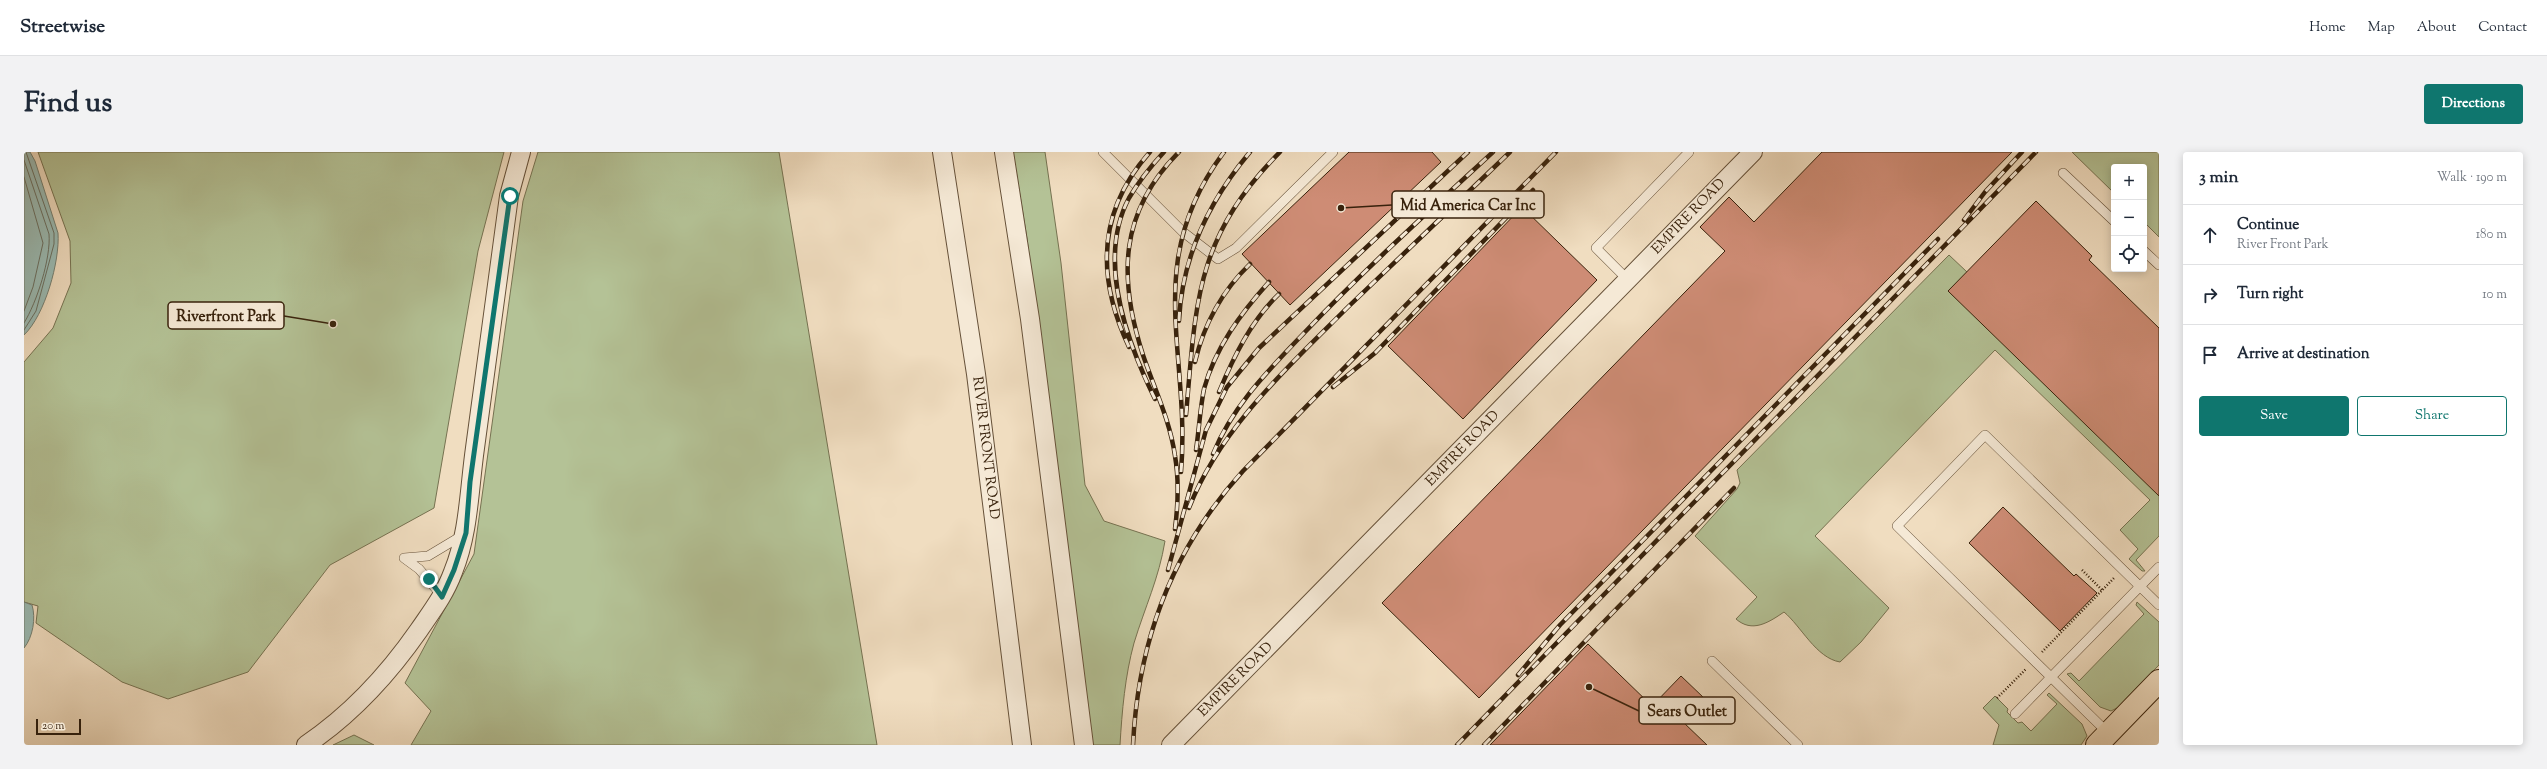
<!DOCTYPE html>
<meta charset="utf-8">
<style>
:root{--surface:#fff;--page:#f2f2f3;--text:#1f2937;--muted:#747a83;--line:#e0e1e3;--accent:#0f766e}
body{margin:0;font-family:"Sorts Mill Goudy",serif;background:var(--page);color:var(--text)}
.controls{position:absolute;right:12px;top:12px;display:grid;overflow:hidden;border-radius:4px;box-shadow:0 2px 10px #0003}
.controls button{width:36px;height:36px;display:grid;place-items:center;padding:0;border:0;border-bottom:1px solid var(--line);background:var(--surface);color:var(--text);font:20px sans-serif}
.scale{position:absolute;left:12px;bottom:10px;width:45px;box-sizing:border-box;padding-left:4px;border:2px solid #38220c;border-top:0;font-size:11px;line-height:14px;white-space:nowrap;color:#38220c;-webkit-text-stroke:3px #f5e9d6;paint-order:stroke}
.stop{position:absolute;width:12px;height:12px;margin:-9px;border:3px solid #0f766e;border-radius:50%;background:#fff}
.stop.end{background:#0f766e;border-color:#fff;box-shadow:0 1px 4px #0008}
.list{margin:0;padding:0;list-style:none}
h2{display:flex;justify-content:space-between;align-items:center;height:52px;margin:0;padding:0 16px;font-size:17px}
h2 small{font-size:13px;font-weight:400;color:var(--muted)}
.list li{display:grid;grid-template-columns:26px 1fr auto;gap:12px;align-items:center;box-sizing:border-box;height:60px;padding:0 16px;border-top:1px solid var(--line)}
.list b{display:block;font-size:15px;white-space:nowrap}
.list p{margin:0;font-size:13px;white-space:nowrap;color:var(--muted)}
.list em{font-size:13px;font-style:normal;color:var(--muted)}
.actions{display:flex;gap:8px;padding:12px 16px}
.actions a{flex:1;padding:9px 0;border:1px solid var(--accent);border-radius:4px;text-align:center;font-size:14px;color:var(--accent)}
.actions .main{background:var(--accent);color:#fff}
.icon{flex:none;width:22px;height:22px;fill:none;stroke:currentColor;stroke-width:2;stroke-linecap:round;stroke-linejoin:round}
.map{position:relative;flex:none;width:2135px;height:593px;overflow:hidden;border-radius:4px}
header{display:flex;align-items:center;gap:24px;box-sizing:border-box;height:56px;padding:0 20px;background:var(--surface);border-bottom:1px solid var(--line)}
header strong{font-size:19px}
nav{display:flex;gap:22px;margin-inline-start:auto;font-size:14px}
.intro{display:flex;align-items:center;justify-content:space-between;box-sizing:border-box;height:96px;padding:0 24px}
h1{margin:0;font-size:28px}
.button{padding:10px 18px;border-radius:4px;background:var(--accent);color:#fff;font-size:14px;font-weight:700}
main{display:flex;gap:24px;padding:0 24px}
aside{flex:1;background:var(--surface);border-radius:4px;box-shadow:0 2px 10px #0003}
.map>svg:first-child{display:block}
</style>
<header>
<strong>Streetwise</strong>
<nav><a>Home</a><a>Map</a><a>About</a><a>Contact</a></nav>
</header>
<div class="intro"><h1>Find us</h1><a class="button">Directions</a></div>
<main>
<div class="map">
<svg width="2135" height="593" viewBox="0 0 2135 593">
<rect width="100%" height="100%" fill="#f0ddc0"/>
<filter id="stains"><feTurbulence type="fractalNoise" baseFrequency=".005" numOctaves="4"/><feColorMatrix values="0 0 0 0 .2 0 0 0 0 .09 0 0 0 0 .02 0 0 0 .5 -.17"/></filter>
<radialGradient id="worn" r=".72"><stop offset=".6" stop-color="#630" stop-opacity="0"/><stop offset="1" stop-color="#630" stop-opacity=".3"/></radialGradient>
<path fill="#b4c296" stroke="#767251" d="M14 0H480L454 99 410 356 306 413 224 520 144 547 98 530 12 471 14 454 0 450V210L29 176 47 131 46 89Z
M514 0H755L853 593H387L407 559 381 531 450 402 499 49Z
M989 0H1021L1037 111 1061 333 1080 369 1141 389C1135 426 1121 455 1110 491 1101 524 1098 559 1096 593H1068L1003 87Z
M2048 0H2135V85L2120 70V15H2090V41Z
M1925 103 1943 120 2135 344V384L2112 408 2121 419H2118L2105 407 2114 397 2096 378 2126 348 1971 198 1791 384 1865 456 1837 490 1816 510C1792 506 1777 474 1760 460 1744 471 1728 481 1712 467L1733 445 1671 384 1713 337 1716 331 1713 318Z
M2113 450 2135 470V513L2093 556 2087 559 2076 555 2043 522 2047 521 2055 529 2120 462 2112 453Z
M2025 541 2058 572 2063 584 2057 593H1969L1975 573 1959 556 1971 544 1984 557 1983 560 1994 571 1998 570 2007 579 2033 552 2023 543Z
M330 583 350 593H309Z"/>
<path fill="#9abbb4" stroke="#737e71" d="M0 0H6L11 9 34 81C36 109 21 163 0 183Z
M0 450 8 453C12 466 9 485 0 496Z"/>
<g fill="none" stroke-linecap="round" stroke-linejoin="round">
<path stroke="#696e60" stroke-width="1" d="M0 8 25 82C27 106 13 150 0 171
M0 25 19 91 9 135 0 159
M0 178 12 159 30 92V81L2 0"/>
</g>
<path fill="#ce8c75" stroke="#38220c" d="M1325 0H1408L1417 10 1266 153 1218 102Z
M1798 0H1988L1455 546 1358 451 1701 99 1676 75 1705 45 1730 70Z
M2012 49 2068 104 2065 108 2135 176V344L1924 139Z
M1498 55 1573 128 1439 267 1364 194Z
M1979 355 2050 424 2052 422 2073 441 2036 479 1945 391Z
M1564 492 1628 554 1657 524 1680 546 1658 569 1683 593H1466Z"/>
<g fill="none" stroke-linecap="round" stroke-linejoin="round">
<defs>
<path id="service" d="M1079 0 1159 80 1194 107 1212 96 1309 0
M2039 21 2090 69
M2120 99 2135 113
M1604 128 1572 96 1665 0
M380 406 404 404 439 383
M380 406 395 417 419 445
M1688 509 1774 593
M1991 562 2135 415
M2084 581 1873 374 1961 283 2135 453"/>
<path id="minor" d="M918 0 952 222 998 593
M980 0 1006 167 1060 593
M282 593C328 562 363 524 395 478 408 459 421 442 429 420 445 381 445 338 451 296 462 212 474 128 485 44L497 0
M1147 593 1729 0"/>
<path id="primary" d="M2073 593 2135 529"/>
</defs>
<use href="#service" stroke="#665139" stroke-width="10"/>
<use href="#minor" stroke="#665139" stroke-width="20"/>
<use href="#primary" stroke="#38220c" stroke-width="24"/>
<path stroke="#38220c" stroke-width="2.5" stroke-dasharray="1 2" stroke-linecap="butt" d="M2058 418 2078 438
M2018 500 2091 425
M1973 546 2002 517"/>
<use href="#service" stroke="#f5e9d6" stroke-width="9"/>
<use href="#minor" stroke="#f5e9d6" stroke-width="18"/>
<use href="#primary" stroke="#f0ddc0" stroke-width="22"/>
<defs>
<path id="rail" d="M1940 68 1961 40 1998 0
M1155 169C1158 104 1185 49 1226 0
M1105 195C1072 125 1073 59 1126 0
M1171 210C1180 172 1198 139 1226 112
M1309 235 1351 201 1509 38
M1195 240C1210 204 1227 169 1255 142
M1131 247C1103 190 1072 108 1105 46 1115 29 1127 14 1140 0
M1162 263C1172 150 1171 86 1256 0
M1172 298C1175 278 1176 257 1180 237 1191 196 1217 161 1245 130
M1189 302C1209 253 1245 218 1281 180 1341 117 1405 59 1469 0
M1157 320C1167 199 1117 111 1200 0
M1165 356C1196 276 1265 214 1324 155 1378 103 1432 52 1486 0
M1151 377C1154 353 1155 327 1151 304 1146 268 1130 236 1119 203 1094 126 1095 60 1155 0
M1144 418 1182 278 1203 235 1235 196 1444 0
M1494 523 1536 473 1914 87
M1109 593C1114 489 1148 397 1219 319L1532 0
M1433 593 2012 0
M1460 593 1710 336"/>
</defs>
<use href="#rail" stroke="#38220c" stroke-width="4.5"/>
<use href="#rail" stroke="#f5e9d6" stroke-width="3" stroke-dasharray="9" stroke-linecap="butt"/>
</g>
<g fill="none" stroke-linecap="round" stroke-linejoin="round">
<path stroke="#0f766e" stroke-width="5" d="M405 427 418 445 430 418 442 381 446 330 486 44"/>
</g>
<g text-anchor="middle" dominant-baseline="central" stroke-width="3" stroke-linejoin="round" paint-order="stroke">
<g font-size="14" fill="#38220c" stroke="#f5e9d6">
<text transform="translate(1665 65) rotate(-46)">EMPIRE ROAD</text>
<text transform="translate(961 296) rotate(83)">RIVER FRONT ROAD</text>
<text transform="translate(1439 297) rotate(-46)">EMPIRE ROAD</text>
<text transform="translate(1212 528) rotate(-45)">EMPIRE ROAD</text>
</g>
</g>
<path fill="none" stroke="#38220c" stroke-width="1.5" d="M1317 56L1368 53M309 172L260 164M1565 535L1615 559"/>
<g fill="#38220c" stroke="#f5e9d6" stroke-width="1.5">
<circle cx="1317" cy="56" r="4"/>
<circle cx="309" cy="172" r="4"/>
<circle cx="1565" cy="535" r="4"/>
</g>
<g fill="#f5e9d6" stroke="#38220c" stroke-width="1.5">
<rect x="1368" y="39" width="152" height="27" rx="4"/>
<rect x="144" y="150" width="116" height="27" rx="4"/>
<rect x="1615" y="545" width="96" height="27" rx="4"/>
</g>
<g font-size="15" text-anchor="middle" font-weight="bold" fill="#38220c">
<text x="1444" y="58">Mid America Car Inc</text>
<text x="202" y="169">Riverfront Park</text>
<text x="1663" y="564">Sears Outlet</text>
</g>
<rect width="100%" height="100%" filter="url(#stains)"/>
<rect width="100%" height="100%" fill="url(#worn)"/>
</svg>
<div class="controls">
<button>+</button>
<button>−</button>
<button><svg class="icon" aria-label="locate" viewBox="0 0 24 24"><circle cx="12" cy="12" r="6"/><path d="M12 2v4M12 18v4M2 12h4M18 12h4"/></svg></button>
</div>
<div class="scale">20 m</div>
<div class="stop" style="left:486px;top:44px"></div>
<div class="stop end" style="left:405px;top:427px"></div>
</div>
<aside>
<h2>3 min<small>Walk · 190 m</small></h2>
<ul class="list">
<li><svg class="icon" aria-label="ahead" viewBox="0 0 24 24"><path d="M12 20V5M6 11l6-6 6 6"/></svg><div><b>Continue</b><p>River Front Park</p></div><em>180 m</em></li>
<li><svg class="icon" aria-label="right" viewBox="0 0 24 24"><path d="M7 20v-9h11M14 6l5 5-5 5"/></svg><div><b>Turn right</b></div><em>10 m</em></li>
<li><svg class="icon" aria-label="arrive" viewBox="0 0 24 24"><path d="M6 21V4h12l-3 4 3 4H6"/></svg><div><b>Arrive at destination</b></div></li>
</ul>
<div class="actions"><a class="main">Save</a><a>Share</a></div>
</aside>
</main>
